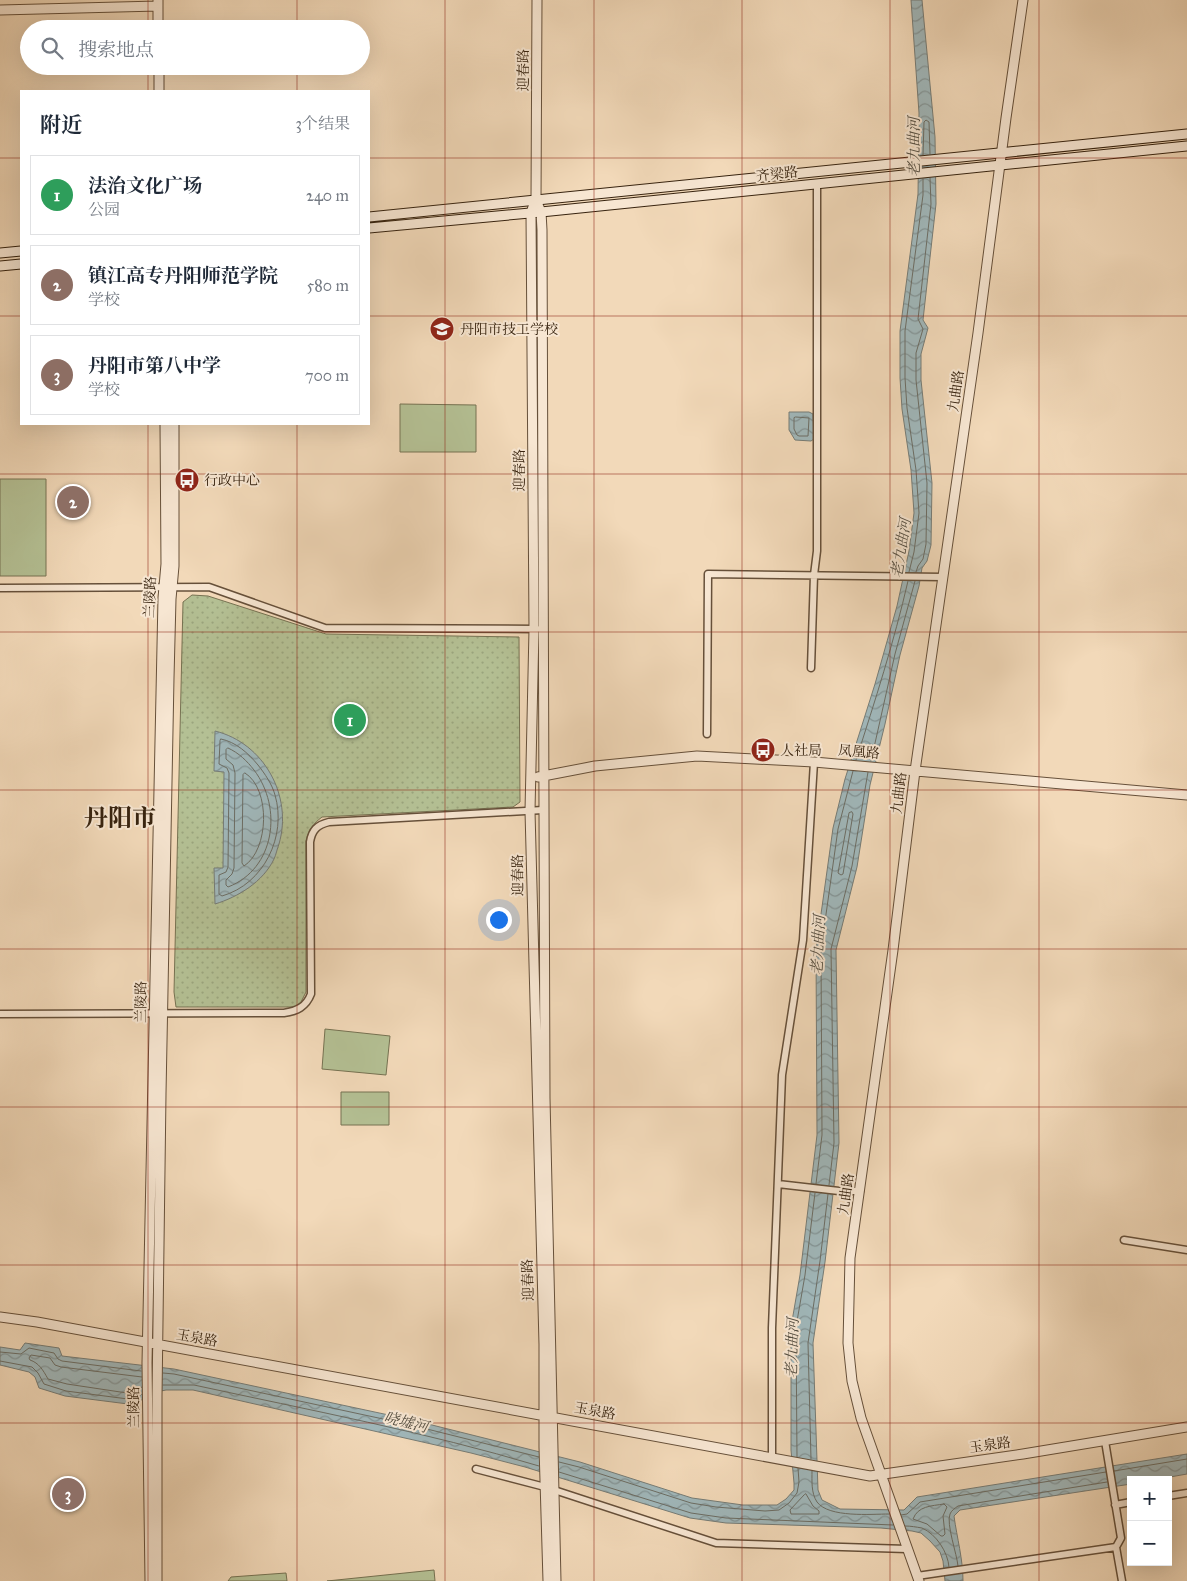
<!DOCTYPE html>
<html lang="zh">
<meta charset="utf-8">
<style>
:root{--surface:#fff;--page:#f2f2f3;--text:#1f2937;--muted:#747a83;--line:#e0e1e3;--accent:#0f766e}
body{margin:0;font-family:"IM FELL Great Primer","Noto Serif SC",serif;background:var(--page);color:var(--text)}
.controls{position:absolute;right:15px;bottom:15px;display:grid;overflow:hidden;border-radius:0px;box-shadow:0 5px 20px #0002}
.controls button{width:45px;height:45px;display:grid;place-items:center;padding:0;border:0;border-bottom:1px solid var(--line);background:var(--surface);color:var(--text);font:25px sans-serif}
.you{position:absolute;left:498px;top:919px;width:18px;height:18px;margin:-12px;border:4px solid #fff;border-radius:50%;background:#1a73e8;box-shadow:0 0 0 8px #1a73e833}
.badge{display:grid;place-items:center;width:32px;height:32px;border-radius:50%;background:var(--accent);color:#fff;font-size:16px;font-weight:700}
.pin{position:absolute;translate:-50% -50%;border:2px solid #fff;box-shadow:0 1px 5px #0006}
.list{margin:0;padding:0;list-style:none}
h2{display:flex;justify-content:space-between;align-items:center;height:65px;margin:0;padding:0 20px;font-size:21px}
h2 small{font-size:16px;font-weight:400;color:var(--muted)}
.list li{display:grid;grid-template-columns:32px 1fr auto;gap:15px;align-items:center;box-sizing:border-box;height:80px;margin:0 10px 10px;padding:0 10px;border:1px solid var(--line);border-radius:0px}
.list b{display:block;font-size:19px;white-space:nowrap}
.list p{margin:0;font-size:16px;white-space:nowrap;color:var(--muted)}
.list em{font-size:16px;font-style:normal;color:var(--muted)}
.icon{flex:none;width:28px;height:28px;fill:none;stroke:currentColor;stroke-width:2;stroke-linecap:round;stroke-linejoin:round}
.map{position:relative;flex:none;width:1187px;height:1581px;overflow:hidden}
.search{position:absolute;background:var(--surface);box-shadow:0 5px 20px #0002;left:20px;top:20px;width:350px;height:55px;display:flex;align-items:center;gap:12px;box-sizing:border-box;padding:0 18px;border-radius:28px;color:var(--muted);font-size:19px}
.panel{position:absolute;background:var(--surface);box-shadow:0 5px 20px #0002;left:20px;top:90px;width:350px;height:335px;border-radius:0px}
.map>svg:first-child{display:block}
</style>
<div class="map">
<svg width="1187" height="1581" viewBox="0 0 1187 1581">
<defs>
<pattern id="park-dots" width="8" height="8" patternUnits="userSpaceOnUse" patternTransform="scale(1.25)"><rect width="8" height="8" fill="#b4c094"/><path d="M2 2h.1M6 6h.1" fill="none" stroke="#9ba57e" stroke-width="1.8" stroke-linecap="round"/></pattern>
<pattern id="water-waves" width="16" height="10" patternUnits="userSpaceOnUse" patternTransform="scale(1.25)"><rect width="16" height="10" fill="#a0b7ba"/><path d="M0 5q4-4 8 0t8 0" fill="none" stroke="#839496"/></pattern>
</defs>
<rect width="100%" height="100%" fill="#f2d9b9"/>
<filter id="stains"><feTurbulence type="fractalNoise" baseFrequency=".004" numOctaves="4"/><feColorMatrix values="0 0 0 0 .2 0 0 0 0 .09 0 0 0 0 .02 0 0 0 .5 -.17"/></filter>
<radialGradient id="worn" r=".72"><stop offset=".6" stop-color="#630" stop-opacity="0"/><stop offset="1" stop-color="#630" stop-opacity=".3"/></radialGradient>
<path fill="url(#park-dots)" stroke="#767252" d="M192 595 208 596 326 634 519 637 520 802 513 807 322 817C313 824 309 829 306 841V992L301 1002 295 1007H176L174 992 183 602Z"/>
<path fill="#b4c094" stroke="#767252" d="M400 404 476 405V452H400Z
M0 479H46V576H0Z
M325 1029 390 1036 386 1075 322 1069Z
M341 1092H389V1125H341Z
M434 1570 435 1581H327Z
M286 1573 287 1581H228L231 1577Z"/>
<path fill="url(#water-waves)" stroke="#767c76" d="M911 0H922L935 137 936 204 923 320 928 328 921 354V380L932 483 931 545 927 561 922 568 919 586 900 655 885 724 870 785 857 867 836 950 839 1143 825 1262 813 1343 818 1490 822 1500 840 1509 904 1510 917 1497 1187 1454V1474L1153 1480H1131V1484L960 1510 954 1516C957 1538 963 1559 963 1581H945L943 1561 940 1552 930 1541 921 1533 912 1531 881 1528 726 1523 690 1518 525 1467 471 1453 193 1390H166L156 1392 134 1404H128L65 1396 39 1388 35 1377 29 1372 0 1365V1347L20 1350 25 1343 59 1348 62 1356 174 1369 412 1420 580 1462 692 1498 743 1505H777L786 1499 794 1490V1483L791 1450V1327L800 1275 817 1135 816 950 833 828 845 779 875 684 897 606 909 551 914 513 911 470 902 409 900 378V331L918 194 919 113Z
M789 412H809L813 414 814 439 811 441 795 440 789 430Z
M215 731C264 743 293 796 279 844 277 849 276 855 274 859 263 882 238 897 215 904L214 868H223L224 772 214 771Z"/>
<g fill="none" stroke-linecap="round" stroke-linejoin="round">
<path stroke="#6c6d64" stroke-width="1" d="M923 155 924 122 926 120 929 122 930 154
M796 417 809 418 808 436H799L797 435 794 429V418Z
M909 572 914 552 919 513 916 470 907 408 905 378V331L923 195V179
M916 572 918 566 923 559 926 544 927 483 916 380V353L923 329 918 319 931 204 930 178
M221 739C236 742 248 753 258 765 265 774 272 784 275 795 287 836 264 884 222 896L219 894V875L226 872 228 867 229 773 227 768 219 764 220 741Z
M228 748C239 753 247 761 254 770 283 808 275 869 228 887L226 885V880L232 874 234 868 235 773 233 765 226 759V750Z
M856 760C875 701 894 642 908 581
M871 761 895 654 915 581
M245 773C271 789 269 850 244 866L242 863 243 775Z
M852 812 853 814 843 874 841 875 838 873 849 813Z
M816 1184 822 1135 821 950 838 829 853 771
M829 1185 834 1143 831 949 852 866 868 772
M0 1352 21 1354 29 1348 54 1353 58 1359 62 1361 141 1371
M0 1361 32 1367 38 1373 44 1384 66 1391 128 1399H133L142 1394
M163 1373 174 1374 411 1425 539 1457
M142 1377 61 1367 55 1365 50 1358 31 1355 29 1358 30 1360C39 1363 43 1370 48 1379L67 1384 127 1393H131L142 1387
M163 1385H194C309 1410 426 1432 539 1466
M797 1457 796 1327 805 1275 815 1193
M811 1459 808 1343 820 1261 828 1194
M559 1462 579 1467 691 1503 716 1507 765 1511 779 1510 789 1503 797 1493 799 1482 798 1468
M812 1471C812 1481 811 1493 817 1502 829 1518 871 1514 889 1514
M1114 1471 1187 1459
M559 1472 691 1513 726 1518 893 1525
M806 1494 813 1506 819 1511V1514H791L790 1510 804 1495Z
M944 1504 947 1507 943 1516 945 1534 943 1536H941L927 1524 913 1519C918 1506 931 1506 944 1504Z
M901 1515 907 1514 920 1502 1106 1472
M905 1526C911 1526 916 1527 922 1528 936 1534 948 1552 949 1567
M958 1566C957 1554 946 1524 950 1514 951 1511 955 1508 958 1506L1107 1482"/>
<defs>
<path id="minor" d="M0 588 209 587 325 628 537 629
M811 668 814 575 817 551V184
M707 734 708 574 943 577
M0 1014 284 1013C297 1011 306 1007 311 994L310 842C312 830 317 825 329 822L543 810
M778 1184 839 1191H860
M1124 1240 1187 1250
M1105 1441 1121 1538 1116 1547 1122 1581
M772 1457V1328L782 1075 803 940 814 762
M476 1469 545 1487 716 1543 907 1549
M1168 1496 1187 1493
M1115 1505 1131 1502
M917 1576 1116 1547"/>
<path id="tertiary" d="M158 0V29
M537 0 536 200 541 212 542 230 545 1098 556 1581
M0 10 158 6
M159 66V91
M533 207 531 213 534 629 530 811 544 1344V1447L548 1581
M538 777 595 766 697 756 814 762 1187 795
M0 1317 37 1322 870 1476 1023 1454 1187 1427
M150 1581 147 1363 163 598 166 564 165 424
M157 1581V1397L161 1094 169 678 171 599 174 566V424
M919 1581 861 1418 852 1381 848 1343 850 1258 893 950 915 771 978 333 1006 118 1023 0"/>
<path id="secondary" d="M369 217 1187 134
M369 228 541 212 1187 146
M0 253 21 251
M0 266 21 264"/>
</defs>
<use href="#minor" stroke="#66503a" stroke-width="9"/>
<use href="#tertiary" stroke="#66503a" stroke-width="11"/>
<use href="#secondary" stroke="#37230f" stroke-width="11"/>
<use href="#minor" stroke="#f7e6d2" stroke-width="6"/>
<use href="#tertiary" stroke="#f7e6d2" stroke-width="9"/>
<use href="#secondary" stroke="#f7e6d2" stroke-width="9"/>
</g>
<path fill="none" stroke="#8f2418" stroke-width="1" stroke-opacity="0.55" d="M148 0V29M297 0V29M445 0V1581M594 0V1581M742 0V1581M890 0V1581M1039 0V1581M148 66V91M297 66V91M0 158H21M369 158H1187M0 316H21M369 316H1187M148 424V1581M297 424V1581M0 474H1187M0 632H1187M0 790H1187M0 949H1187M0 1107H1187M0 1265H1187M0 1423H1187"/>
<defs>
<symbol id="school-disc" viewBox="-11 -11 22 22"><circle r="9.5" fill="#8f2418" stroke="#f7e6d2"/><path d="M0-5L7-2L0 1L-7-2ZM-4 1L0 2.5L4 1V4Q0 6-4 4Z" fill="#fff"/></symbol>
<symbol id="bus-disc" viewBox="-11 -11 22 22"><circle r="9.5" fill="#8f2418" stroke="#f7e6d2"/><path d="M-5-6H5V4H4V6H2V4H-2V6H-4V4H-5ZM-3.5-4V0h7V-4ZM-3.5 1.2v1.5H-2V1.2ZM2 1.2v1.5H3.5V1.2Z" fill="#fff"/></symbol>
</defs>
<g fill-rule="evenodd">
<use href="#school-disc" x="428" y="315" width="28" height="28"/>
<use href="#bus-disc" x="173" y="466" width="28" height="28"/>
<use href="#bus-disc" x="749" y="736" width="28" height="28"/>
</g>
<g text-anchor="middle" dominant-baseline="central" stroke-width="4" stroke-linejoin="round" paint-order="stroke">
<g font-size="14" fill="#37230f" stroke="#f7e6d2">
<text transform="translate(523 70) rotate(-90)">迎春路</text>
<text transform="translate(777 174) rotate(-6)">齐梁路</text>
<text transform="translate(956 391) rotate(-82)">九曲路</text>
<text transform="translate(519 470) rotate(-90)">迎春路</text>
<text transform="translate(150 597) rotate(-87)">兰陵路</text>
<text transform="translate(859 752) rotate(5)">凤凰路</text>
<text transform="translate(899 793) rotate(-83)">九曲路</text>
<text transform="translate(518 875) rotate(-91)">迎春路</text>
<text transform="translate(141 1002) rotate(-89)">兰陵路</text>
<text transform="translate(846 1194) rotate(-82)">九曲路</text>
<text transform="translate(528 1280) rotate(-92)">迎春路</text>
<text transform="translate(197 1338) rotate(10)">玉泉路</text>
<text transform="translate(134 1407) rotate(-91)">兰陵路</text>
<text transform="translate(595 1411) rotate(10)">玉泉路</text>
<text transform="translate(990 1445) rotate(-8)">玉泉路</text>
</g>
<g font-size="14" fill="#37230f" stroke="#f7e6d2" text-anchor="start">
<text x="460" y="329">丹阳市技工学校</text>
<text x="204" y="480">行政中心</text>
<text x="780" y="750">人社局</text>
</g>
<g font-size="15" font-style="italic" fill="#564f42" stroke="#f7e6d2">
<text transform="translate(914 147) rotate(-90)">老九曲河</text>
<text transform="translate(901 548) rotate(-81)">老九曲河</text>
<text transform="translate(818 945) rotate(-87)">老九曲河</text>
<text transform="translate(792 1348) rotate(-88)">老九曲河</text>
<text transform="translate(406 1422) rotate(14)">哓墟河</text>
</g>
<g font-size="24" font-weight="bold" fill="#37230f" stroke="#f7e6d2">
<text x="120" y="818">丹阳市</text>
</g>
</g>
<rect width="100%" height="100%" filter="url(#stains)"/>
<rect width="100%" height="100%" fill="url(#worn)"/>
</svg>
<div class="controls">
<button>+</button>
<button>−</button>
</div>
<div class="you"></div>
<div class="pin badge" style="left:350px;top:720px;background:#2e9e5b">1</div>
<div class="pin badge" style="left:73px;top:502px;background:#8d6e63">2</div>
<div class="pin badge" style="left:68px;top:1494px;background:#8d6e63">3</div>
<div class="search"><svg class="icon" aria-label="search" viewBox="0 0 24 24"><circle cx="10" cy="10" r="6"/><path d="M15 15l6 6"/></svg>搜索地点</div>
<section class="panel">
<h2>附近<small>3个结果</small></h2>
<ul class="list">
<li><span class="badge" style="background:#2e9e5b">1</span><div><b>法治文化广场</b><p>公园</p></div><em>240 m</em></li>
<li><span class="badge" style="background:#8d6e63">2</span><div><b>镇江高专丹阳师范学院</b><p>学校</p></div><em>580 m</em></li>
<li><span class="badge" style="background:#8d6e63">3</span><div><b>丹阳市第八中学</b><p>学校</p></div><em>700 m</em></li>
</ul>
</section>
</div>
